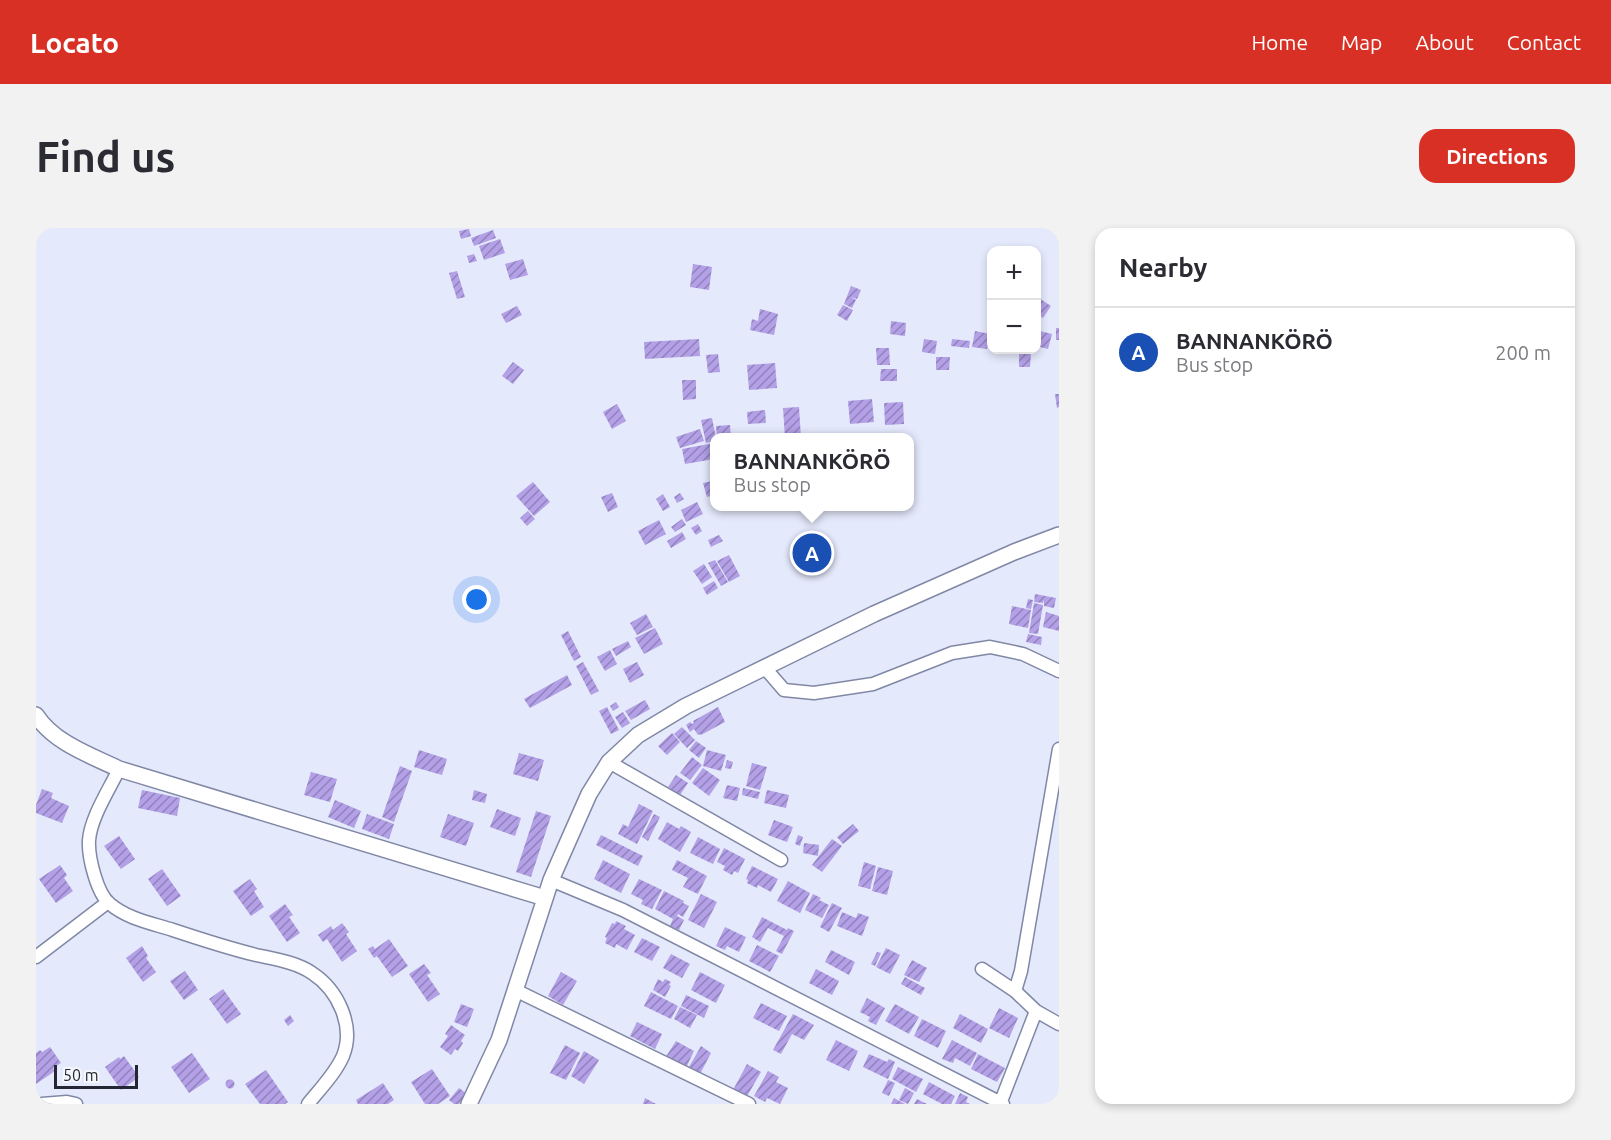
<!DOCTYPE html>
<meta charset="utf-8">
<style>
:root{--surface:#fff;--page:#f2f2f3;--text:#2b2b33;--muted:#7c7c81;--line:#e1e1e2;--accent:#d93025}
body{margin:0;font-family:Ubuntu,sans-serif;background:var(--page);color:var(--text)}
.controls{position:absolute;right:18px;top:18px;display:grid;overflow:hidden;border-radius:12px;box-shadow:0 3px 9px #0003}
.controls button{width:54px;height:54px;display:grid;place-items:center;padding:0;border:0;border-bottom:2px solid var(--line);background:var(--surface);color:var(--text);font:30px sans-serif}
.scale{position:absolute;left:18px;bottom:15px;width:84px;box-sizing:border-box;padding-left:6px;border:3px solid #242733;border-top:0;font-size:16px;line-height:21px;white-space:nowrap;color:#242733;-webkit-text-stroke:4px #f5f7fd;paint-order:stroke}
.you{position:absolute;left:441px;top:372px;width:21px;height:21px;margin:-15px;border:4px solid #fff;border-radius:50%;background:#1a73e8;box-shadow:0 0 0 9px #1a73e833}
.badge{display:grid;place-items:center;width:39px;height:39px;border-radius:50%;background:var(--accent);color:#fff;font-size:20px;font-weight:700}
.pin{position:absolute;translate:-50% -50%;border:3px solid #fff;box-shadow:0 2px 6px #0006}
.popup{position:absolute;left:674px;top:205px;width:204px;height:78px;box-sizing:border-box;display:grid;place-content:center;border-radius:12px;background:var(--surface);filter:drop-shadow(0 2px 4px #0005);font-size:20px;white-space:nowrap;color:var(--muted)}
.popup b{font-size:22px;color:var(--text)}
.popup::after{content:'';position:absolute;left:50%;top:100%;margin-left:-12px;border:12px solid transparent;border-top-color:var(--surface)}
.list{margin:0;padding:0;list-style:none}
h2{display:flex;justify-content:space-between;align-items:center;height:78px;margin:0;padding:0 24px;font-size:26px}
h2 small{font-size:20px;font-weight:400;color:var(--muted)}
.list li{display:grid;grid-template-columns:39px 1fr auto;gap:18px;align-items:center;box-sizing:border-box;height:90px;padding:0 24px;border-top:2px solid var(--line)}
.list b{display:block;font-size:22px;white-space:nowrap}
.list p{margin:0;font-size:20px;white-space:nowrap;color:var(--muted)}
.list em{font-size:20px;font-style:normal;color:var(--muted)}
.map{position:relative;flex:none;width:1023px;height:876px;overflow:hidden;border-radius:18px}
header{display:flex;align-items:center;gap:36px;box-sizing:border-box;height:84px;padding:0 30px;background:var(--accent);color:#fff}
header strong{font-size:28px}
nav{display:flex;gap:33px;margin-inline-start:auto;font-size:21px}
.intro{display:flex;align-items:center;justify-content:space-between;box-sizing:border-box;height:144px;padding:0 36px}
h1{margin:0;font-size:42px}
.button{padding:15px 27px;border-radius:18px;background:var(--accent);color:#fff;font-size:21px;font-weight:700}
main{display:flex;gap:36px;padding:0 36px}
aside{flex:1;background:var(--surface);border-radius:18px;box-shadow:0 3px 9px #0003}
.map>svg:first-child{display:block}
</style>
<header>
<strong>Locato</strong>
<nav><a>Home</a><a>Map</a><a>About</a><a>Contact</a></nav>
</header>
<div class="intro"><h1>Find us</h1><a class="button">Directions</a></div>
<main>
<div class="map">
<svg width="1023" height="876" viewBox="0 0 1023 876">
<defs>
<pattern id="building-hatch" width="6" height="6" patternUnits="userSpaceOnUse" patternTransform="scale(1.5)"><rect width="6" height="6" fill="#b3a0e7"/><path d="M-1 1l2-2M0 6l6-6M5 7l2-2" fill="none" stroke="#9182bc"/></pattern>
</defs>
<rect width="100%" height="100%" fill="#e4e9fc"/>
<path fill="url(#building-hatch)" d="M433 1 435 8 425 11 423 3Z
M457 2 460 10 438 18 435 10Z
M464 11 469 25 448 32 443 18Z
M438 26 441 33 433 35 431 28Z
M487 31 492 47 474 52 469 36Z
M657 36 676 39 673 62 654 59Z
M421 43 429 69 421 71 413 45Z
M815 58 825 62 821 71 815 69 820 72 816 80 808 76Z
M1000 68 1015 78 1007 90 1000 86Z
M807 77 817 82 811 93 801 87Z
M481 78 486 87 470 95 465 86Z
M724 81 742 86 738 107 714 102 716 91 722 93Z
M855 93 870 95 869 108 854 106Z
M1020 100H1023V112H1020Z
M1000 102 1016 106 1012 121 1000 118Z
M939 103 954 106 951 121 936 119Z
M663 111 664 128 609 131 608 114Z
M888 111 901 113 899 126 886 124Z
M916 111 934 113 933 120 915 118Z
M840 120H853L854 137H841Z
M983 125H995L994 139H983Z
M682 126 684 144 672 145 670 127Z
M900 129H914L913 142H900Z
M477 134 488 142 477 156 466 148Z
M739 135 741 160 713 162 711 137Z
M845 141H861V153H844Z
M646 152H660V171L647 172Z
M1019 166H1023V179L1021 180Z
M836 171 838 194 814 196 812 173Z
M867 174 868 196 849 197 848 175Z
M581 176 590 193 576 201 567 184Z
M763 179 765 210H749L747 180Z
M729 182 730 195 712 196 711 184Z
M676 190 680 210H678V213L670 215 665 192Z
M694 197 695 210H681L680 198Z
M664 201 668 213 644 220 640 209Z
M678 215V231L649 236 646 221Z
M677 253 678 267 671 269 667 255Z
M497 254 514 274 498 288 480 268Z
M576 265 582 279 572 284 565 269Z
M644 265 648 271 641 275 638 269Z
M627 266 634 279 627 283 620 271Z
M661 274 667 286 650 294 645 282Z
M492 283 499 291 491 298 484 290Z
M646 291 650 297 639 304 635 299Z
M623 292 630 306 609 317 602 303Z
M662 296 666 303 660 307 655 300Z
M646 304 650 311 635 320 631 313Z
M683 307 687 313 675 319 672 312Z
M693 327 704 348 693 354 681 333Z
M679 332 692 354 685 358 672 335Z
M668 336 676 349 666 356 657 343Z
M678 353 682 360 671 367 667 360Z
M999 366 1020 370 1018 380 1008 378V372L1007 375 998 374Z
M992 371 997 372 995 381 990 380Z
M998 375 1007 377 1002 406 993 405Z
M976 378 995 382 992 400 973 396Z
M1010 384 1023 388V403L1007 399Z
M610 386 617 399 601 407 594 395Z
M619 400 627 416 608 426 599 410Z
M532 403 545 429 538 433 525 407Z
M992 406 1006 409 1005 417 990 414Z
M592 413 595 419 580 428 576 421Z
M574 422 581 436 569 443 561 429Z
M547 434 563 463 555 467 540 438Z
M601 434 608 447 594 455 587 441Z
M531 447 536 457 494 480 488 471Z
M609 472 614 481 595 492 589 483Z
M580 474 583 479 577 483 574 478Z
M571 479 583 502 575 506 563 483Z
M682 479 689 494 665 507 664 506 662 507 658 501 654 504 650 497 654 494 656 496 658 495 657 493Z
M587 484 594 495 586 500 579 489Z
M646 499 659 512 651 520 638 506Z
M636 505 644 514 631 527 622 518Z
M660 513 670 520 663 530 653 522Z
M383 522 411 531 406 547 378 539Z
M671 522 690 527 685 543 667 538Z
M483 525 508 532 502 553 477 546Z
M656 529 666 537 654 552 644 545Z
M691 532 697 534 695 541 689 540Z
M716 535 731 539 724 562 710 558Z
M364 538 376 543 358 594 346 589Z
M667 540 684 552 673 568 656 555Z
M275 544 301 551 294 574 268 567Z
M640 547 652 555 644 567 632 559Z
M691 557 704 560 701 573 687 570Z
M707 560 724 564 722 571 706 567Z
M6 561 17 565 15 570 33 578 26 595 0 585V577Z
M106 562 144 570 141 588 102 580Z
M438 562 451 566 449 575 436 572Z
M731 562 753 567 750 580 728 575Z
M299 572 325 583 318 600 292 589Z
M603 576 617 583 601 616 582 606 587 596 592 599Z
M461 581 485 590 479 608 454 599Z
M500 583 515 588 495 649 480 644Z
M331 586 358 596 353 611 326 601Z
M412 586 438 595 430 618 404 609Z
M618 586 624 589 612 613 606 609Z
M738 592 757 599 751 614 732 607Z
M631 594 643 601 645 598 655 604 644 624 622 611Z
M817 596 823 603 807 616 801 609Z
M565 607 607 628 602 638 560 617Z
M762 607 767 609 764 618 759 616Z
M83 608 99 631 85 641 68 618Z
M662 609 684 621 677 636 654 625Z
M796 611 806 618 786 644 776 637Z
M768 615 783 617 782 628 767 625Z
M688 620 709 631 702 645 698 643 696 647 687 642 689 638 681 634Z
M567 632 594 646 585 665 558 651Z
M641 632 671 648 662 666 647 659 652 650 636 642Z
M828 634 840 638 834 661 822 658Z
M24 637 31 647 28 650 37 663 20 675 3 651Z
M716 638 742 651 735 664 722 657 721 660 711 655 712 652 710 651Z
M842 639 857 643 851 667 836 663Z
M126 641 145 668 131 678 112 651Z
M214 651 221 661 218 663 228 679 215 688 197 663Z
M603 651 626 662 616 681 605 676 607 672 595 666Z
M752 653 774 665 764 685 741 673Z
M628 663 648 673 647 675 653 678 647 689 642 686 641 688 648 692 643 702 634 698 637 691 619 681Z
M665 666 681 674 668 700 652 692Z
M777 666 785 670 783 672 793 677 786 690 769 682Z
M796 675 806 680 793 704 784 699Z
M249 676 257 687 253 689 264 705 251 714 233 688Z
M806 684 820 690 822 685 833 689 826 708 801 698Z
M726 689 751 702 752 700 758 703 746 726 740 723 748 708 732 700 724 714 716 709Z
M580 693 590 698 588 701 599 707 591 722 580 716 579 720 569 715 571 710 569 709 576 695 579 696Z
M306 695 313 704 310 706 321 723 306 734 291 711 287 714 282 707 295 698 297 702Z
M689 699 710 709 703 724 691 718 689 722 680 718Z
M606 710 624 719 616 733 598 724Z
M353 711 372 738 356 749 341 728 338 730 332 721 337 718 339 721Z
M721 717 743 728 734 744 713 733Z
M106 718 112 728 110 730 120 744 107 754 90 730Z
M850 720 864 727 854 746 840 739Z
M795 722 819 734 813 747 789 734Z
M841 724 845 725 839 738 835 736Z
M635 726 654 736 646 750 627 740Z
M876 732 891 740 883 754 868 747Z
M388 736 395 745 391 747 404 766 392 774 373 746Z
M780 741 803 753 796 767 773 755Z
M149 743 162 762 148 772 134 753Z
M525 744 541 753 527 777 512 768Z
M664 744 689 757 680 775 655 762Z
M869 749 889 760 885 767 865 756Z
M622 751 627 754 629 751 635 754 633 757 635 758 629 769 617 762Z
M187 761 205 786 191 796 173 771Z
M615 764 642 778 635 791 608 778Z
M650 767 673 778 668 790 645 778Z
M831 770 849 780 840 797 832 793 834 789 824 784Z
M725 775 751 788 743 803 717 790Z
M425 776 438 781 431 799 418 794Z
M859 776 883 789 873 806 849 793Z
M644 779 661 787 654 800 638 791Z
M963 780 982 790 973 810 953 800Z
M757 786 778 797 768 812 756 806 745 826 737 822Z
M924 786 952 801 945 815 917 800Z
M254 787 258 793 252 798 248 792Z
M886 791 910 803 902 820 878 808Z
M601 794 626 806 619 821 594 808Z
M415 797 429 807 425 813 427 815 422 823 419 821 415 827 404 819 412 808 409 806Z
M800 812 822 823 813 843 790 832Z
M916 812 941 825 934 838 919 830 917 835 906 831Z
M640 813 658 823 650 840 629 830Z
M529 817 544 825 530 852 514 845Z
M665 818 675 825 664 846 653 839Z
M14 819 25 835 17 840 19 843 0 856V825L4 822 6 824Z
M548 823 563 832 548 856 535 848Z
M156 825 174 851 153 865 135 839Z
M833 826 851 834 853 831 859 834 852 851 827 839Z
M942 826 969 840 961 854 935 841Z
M88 828 103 849 85 862 69 839 83 829 84 831Z
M711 836 725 844 710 870 697 862Z
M862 839 887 851 880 864 856 851Z
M396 841 414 868 402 876H389L375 854Z
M230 842 252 874 249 876H224L209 856Z
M732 843 743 849 740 854 752 860 744 876 731 870 729 874 718 868Z
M189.5 856a4.5 4.5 0 1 1 9 0a4.5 4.5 0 1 1-9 0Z
M852 852 859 855 853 868 846 865Z
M893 854 919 868 915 876H906L887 866Z
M347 855 358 872 352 876H322L320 872Z
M423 860 431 866 423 876H418L413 872Z
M869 860 878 865 872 876 863 872Z
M924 865 932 869 930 874 934 876H919Z
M609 870 620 876H607Z
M858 870 869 876H855Z
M881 871 891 876H878Z"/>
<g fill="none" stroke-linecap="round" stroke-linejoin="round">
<defs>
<path id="minor" d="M729 440 748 462 778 465 837 456 916 425 954 419 987 426 1023 443
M573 534 745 632
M83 541C73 562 55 589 53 612 52 629 61 666 74 676 92 691 115 695 137 702 164 711 192 720 220 727 238 731 260 734 276 745 302 762 319 798 307 828 299 846 284 861 272 876
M515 652 587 682 967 876
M0 729 72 674
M946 741 979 763 1000 783 1023 796
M479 762 713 876
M979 763 985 743 1023 521
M6 876 31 874 40 876
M964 876 1000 783"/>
<path id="major" d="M0 487C18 515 54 527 83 541L509 670
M433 876 463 812 515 652 553 566 573 534 602 507 650 478 838 386 978 324 1023 307"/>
</defs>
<use href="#minor" stroke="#8188a5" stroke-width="15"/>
<use href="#major" stroke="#8188a5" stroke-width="18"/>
<use href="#minor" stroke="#fff" stroke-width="12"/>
<use href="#major" stroke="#fff" stroke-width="15"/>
</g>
</svg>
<div class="controls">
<button>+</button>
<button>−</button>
</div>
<div class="scale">50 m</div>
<div class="you"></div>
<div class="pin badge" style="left:776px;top:325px;background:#1a4fb4">A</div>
<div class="popup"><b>BANNANKÖRÖ</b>Bus stop</div>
</div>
<aside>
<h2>Nearby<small></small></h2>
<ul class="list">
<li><span class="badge" style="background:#1a4fb4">A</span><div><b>BANNANKÖRÖ</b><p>Bus stop</p></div><em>200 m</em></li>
</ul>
</aside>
</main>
